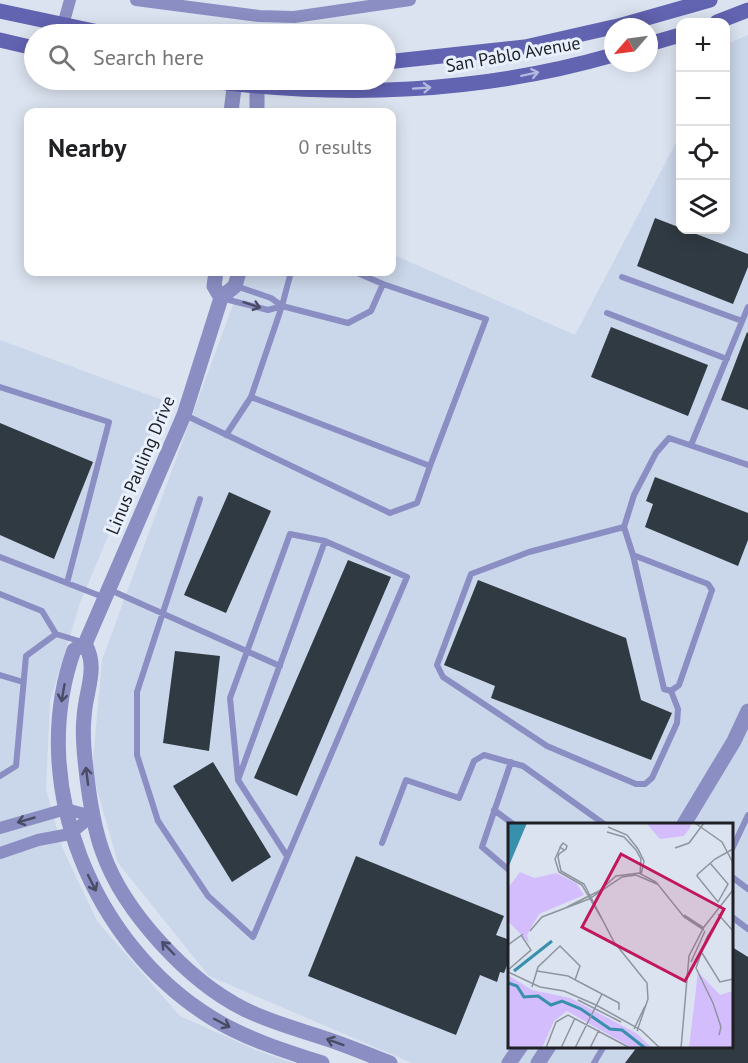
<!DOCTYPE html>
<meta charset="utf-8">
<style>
:root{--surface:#fff;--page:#f2f2f2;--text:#202124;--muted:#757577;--line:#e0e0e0}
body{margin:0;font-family:"PT Sans",sans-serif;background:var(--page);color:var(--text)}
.controls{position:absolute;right:18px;top:18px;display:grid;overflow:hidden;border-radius:12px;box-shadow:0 3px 15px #0003}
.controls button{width:54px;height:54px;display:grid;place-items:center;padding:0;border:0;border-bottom:2px solid var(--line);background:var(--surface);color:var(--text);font:30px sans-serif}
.compass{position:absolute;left:604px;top:18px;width:54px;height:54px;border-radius:50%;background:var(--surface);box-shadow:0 3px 15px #0003;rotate:242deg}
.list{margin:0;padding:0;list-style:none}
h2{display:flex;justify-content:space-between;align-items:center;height:78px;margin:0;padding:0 24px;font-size:26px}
h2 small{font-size:20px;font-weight:400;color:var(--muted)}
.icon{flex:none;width:33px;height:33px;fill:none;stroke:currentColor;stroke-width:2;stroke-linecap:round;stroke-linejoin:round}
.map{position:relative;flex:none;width:748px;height:1063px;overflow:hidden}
.search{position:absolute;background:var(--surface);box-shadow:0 3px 15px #0003;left:24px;top:24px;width:372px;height:66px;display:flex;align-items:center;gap:15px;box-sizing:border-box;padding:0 21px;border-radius:33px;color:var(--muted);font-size:22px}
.panel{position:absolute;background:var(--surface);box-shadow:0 3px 15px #0003;left:24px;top:108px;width:372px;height:168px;border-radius:12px}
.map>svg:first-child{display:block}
</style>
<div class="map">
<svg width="748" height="1063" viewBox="0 0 748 1063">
<rect width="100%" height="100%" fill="#dbe3f0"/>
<path fill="#cad6e9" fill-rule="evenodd" d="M748 35V1063H412L209 976 118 863 92 772 102 660 245 272H392V254L575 335 680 135V230H726V50L729 43ZM510 824H732V1046H510Z
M0 340 165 401 80 603 50 701 46 789 62 847 97 921 180 1016 258 1051 293 1063H0Z"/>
<path fill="#303a42" d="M655 218 748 254V267L733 304 637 266Z
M611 327 708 365 688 416 591 377Z
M747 332 748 333V410L721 400Z
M0 423 93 462 54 559 0 535Z
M655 477 748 513V540L738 566 645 527 653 504 646 501Z
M229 492 271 511 226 613 184 595Z
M348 560 391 577 297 796 254 778Z
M478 580 626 638 641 700 672 713 651 760 491 698 495 686 444 665Z
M175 651 220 656 209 751 163 743Z
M213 762 271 857 232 882 173 786Z
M356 856 504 916 496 935 510 940V958L504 973 500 972 497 982 480 975 456 1035 308 976Z
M732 947 748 957V1063H625L637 1047H732Z"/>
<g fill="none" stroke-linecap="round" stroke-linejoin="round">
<path stroke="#8a8ec3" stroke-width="6" d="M355 272 383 284
M622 277 742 321
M236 286 271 298 282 306 348 323 371 311 383 284 486 319 430 466
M225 299 268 310 282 306
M607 313 727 359
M0 387 109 422 67 583
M251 397 282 306 291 272
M185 415 390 513 417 503 430 466 251 397 226 435
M691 445 748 307
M200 499 137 692V755L158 821 208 896 253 937 407 577 325 541 238 780 230 698 290 534 325 541
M624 527 529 552 471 574 437 665 443 677 547 746 636 784H645L652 778 677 723 678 709 671 691 664 689 633 555 624 527 634 495 656 453 669 438 748 465
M633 555 708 584 712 590 679 685 671 691
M0 557 103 597
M108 589 280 666
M0 594 42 611 56 634
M0 675 23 682
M0 776 16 766 26 656 56 634 82 642
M238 780 287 856
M494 810 513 824
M382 843 406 780 459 798 474 761 484 755 523 766 604 824
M732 849 748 815
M510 871 482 847 511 762
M732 877 748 889
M732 917 748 929
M594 1063 604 1046"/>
<path stroke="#8a8ec3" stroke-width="12" d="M136 0 259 16 294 17 410 0
M63 25 70 0
M0 828 66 809 92 816
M0 853 38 840 70 834 92 816"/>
<path stroke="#8a8ec3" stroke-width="15" d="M257 80V112
M231 112 235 80
M216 272 214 286 221 298
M239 272 235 286 221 298 184 415 85 644 74 650C26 784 93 945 212 1018 246 1039 285 1051 322 1063
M85 644C99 669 85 691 84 718 82 735 84 752 86 769 89 797 93 826 103 853 124 912 188 981 244 1009 272 1023 301 1030 330 1040 350 1047 370 1055 390 1063
M684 824 734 741 748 711
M509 1063 521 1046
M538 1063 549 1046"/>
<path stroke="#6263b1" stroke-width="15" d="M0 11 108 34
M717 22 748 10
M615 27 710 0
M0 40 34 48
M649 44 680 35
M386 62 525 47 613 27
M204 80C340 99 481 93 613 55"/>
</g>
<defs><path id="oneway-shaft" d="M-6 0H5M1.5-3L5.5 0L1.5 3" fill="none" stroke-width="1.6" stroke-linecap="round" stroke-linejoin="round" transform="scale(1.5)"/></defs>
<g stroke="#b2b8df">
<use href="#oneway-shaft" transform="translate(530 74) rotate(-12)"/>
<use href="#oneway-shaft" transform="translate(422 88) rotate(-4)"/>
</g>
<g stroke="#494c64">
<use href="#oneway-shaft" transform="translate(252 305) rotate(18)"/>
<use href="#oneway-shaft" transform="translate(63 693) rotate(100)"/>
<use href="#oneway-shaft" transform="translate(87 776) rotate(-97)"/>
<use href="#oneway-shaft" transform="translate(26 820) rotate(164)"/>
<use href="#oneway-shaft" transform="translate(92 883) rotate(63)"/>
<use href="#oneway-shaft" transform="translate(168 948) rotate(-134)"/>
<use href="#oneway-shaft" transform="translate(222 1023) rotate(28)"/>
<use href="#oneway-shaft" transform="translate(335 1042) rotate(-160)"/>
</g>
<g text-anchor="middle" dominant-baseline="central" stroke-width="6" stroke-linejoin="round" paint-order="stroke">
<g font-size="18" fill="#1e2025" stroke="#e8f0fd">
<text transform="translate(513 54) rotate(-10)">San Pablo Avenue</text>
<text transform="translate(140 465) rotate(-67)">Linus Pauling Drive</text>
</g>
</g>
<g transform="translate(508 823)">
<rect width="225" height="225" fill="#dbe3f0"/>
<path d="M138 0H180L183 3 176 13 152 16ZM12 49 27 55 48 50 68 60 76 72 31 91 19 112 21 120 0 98V65ZM190 149 212 172 225 168V225H181ZM0 152 24 167 62 175 128 210 144 225H124L59 188 46 198 34 225H0Z" fill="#d3bdfd"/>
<path d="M0 0H19L0 45Z" fill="#3890ad"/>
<path fill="none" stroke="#3890ad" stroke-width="3" d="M6 148 44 118M0 160 9 163 16 174 30 173 43 182 54 178 73 186 102 206 114 207 137 225"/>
<path fill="none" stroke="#8f959f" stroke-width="1.5" d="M187 0 214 19 225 40M100 4 119 12 130 26 136 38 133 52M99 9 116 14 128 27 133 36 132 51M52 25 47 36 51 49 74 62 94 96M167 25 181 20 196 0M56 27 52 24 55 20 59 23 58 26 51 31 50 34 53 48 76 61 106 119 139 160 140 176 129 208M202 40 220 61 210 79 189 53 190 51 207 36 225 26M59 84 91 68 108 53 131 50 148 59 176 94 196 107M210 91 225 108M176 92 196 105M22 108 34 94 81 76 114 54 128 52 149 61M0 122 15 111M194 130 212 159 225 156M183 139 197 108M0 147 23 127 13 112M29 148 60 153 111 180V187M0 149 32 164 56 168 88 182 133 207 152 225M24 164 30 144 52 123 72 143 67 157M70 177 113 199M126 206 137 183M211 212 213 204 205 180 188 145 199 114 213 93M38 225 48 199 60 192 122 225M53 225 67 195M67 225 94 171M82 225 91 207M173 225 181 133 196 104 225 67"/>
<path fill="#c2185b" fill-opacity="0.15" stroke="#c2185b" stroke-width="3" d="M113 31 216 86 177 158 74 104Z"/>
<rect width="225" height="225" fill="none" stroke="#1e2025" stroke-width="3"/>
</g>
</svg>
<div class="controls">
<button>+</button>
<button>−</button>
<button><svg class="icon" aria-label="locate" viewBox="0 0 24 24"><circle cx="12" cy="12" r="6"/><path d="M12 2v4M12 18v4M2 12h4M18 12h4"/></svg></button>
<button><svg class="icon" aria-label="layers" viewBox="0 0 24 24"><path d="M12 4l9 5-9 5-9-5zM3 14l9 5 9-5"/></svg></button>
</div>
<svg class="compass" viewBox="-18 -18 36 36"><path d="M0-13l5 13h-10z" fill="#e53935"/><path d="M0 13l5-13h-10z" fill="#757577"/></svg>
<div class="search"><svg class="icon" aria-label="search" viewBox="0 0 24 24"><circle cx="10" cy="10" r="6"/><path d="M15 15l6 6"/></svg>Search here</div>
<section class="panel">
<h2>Nearby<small>0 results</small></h2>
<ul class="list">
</ul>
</section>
</div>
